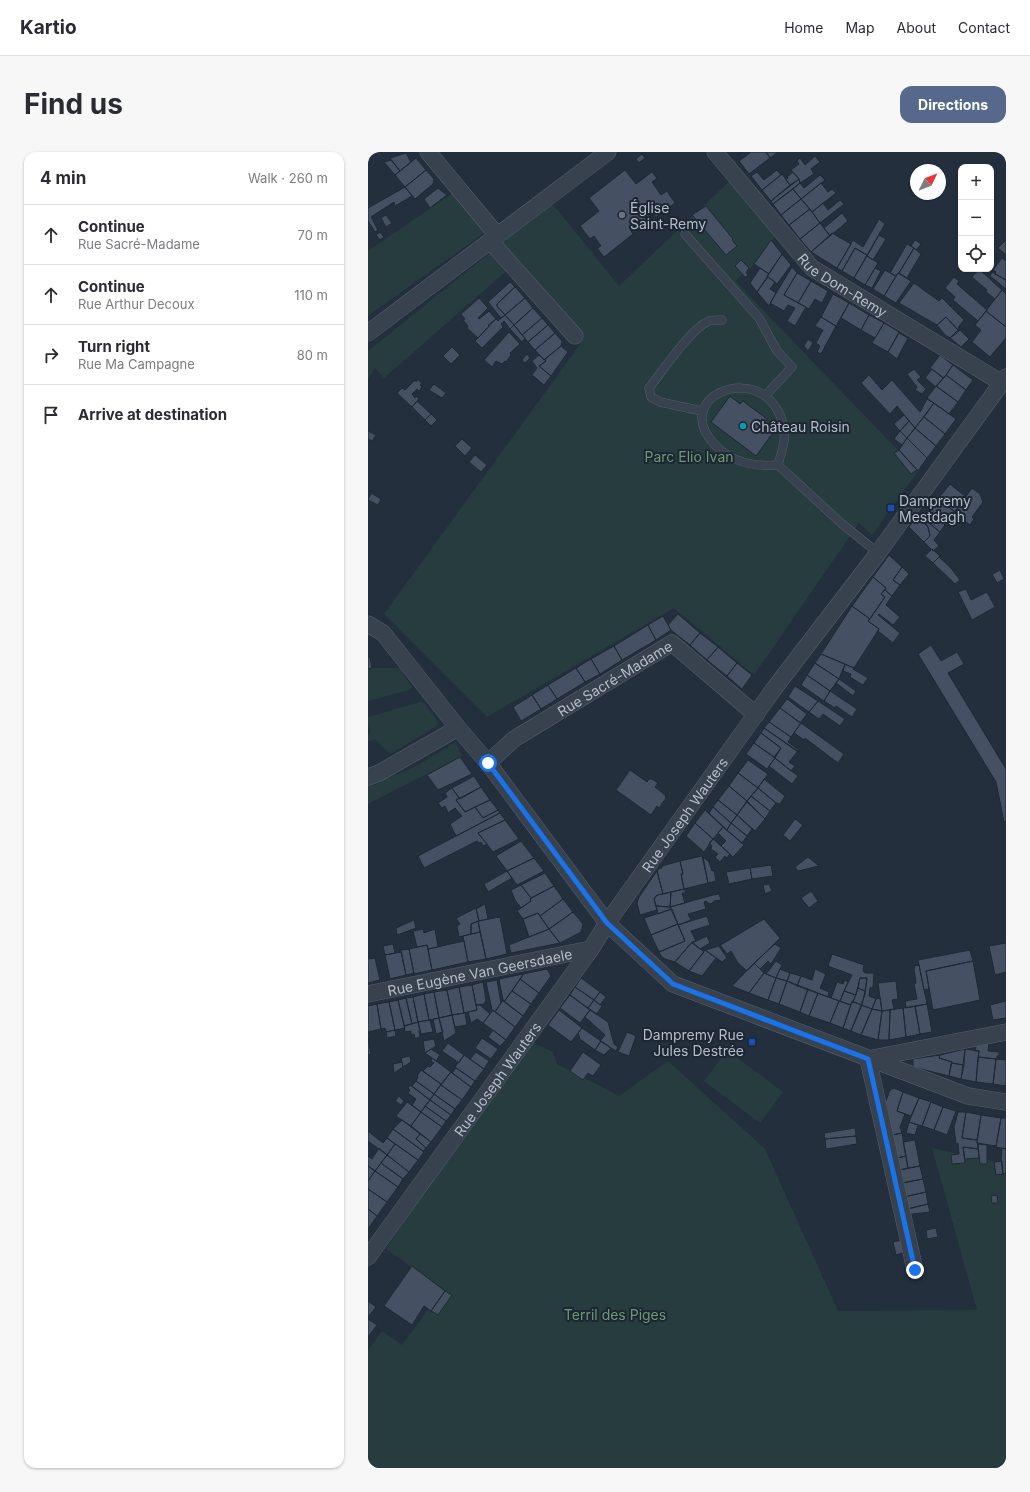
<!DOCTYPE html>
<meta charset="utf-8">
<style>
:root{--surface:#fff;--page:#f7f7f7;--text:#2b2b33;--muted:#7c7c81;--line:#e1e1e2;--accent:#56698c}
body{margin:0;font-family:Inter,sans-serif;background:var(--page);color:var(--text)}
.controls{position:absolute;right:12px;top:12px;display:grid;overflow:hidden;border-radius:8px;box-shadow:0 1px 3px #0004}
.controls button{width:36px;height:36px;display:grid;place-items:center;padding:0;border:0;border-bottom:1px solid var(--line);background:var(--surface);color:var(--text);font:20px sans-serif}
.compass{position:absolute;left:542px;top:12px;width:36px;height:36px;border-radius:50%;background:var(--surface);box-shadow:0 1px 3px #0004;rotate:47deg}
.stop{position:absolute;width:12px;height:12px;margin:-9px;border:3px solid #1a73e8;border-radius:50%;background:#fff}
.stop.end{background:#1a73e8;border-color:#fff;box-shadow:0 1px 4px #0008}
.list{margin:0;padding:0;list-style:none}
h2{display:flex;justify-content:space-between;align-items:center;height:52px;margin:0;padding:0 16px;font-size:17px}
h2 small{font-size:13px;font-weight:400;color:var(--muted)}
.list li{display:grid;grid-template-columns:26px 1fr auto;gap:12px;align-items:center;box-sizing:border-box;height:60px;padding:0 16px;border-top:1px solid var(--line)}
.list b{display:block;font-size:15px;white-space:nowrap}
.list p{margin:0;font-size:13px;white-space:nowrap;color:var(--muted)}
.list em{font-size:13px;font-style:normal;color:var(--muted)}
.icon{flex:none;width:22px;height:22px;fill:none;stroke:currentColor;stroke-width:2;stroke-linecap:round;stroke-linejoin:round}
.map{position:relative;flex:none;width:638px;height:1316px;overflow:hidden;border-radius:12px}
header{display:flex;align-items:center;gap:24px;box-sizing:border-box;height:56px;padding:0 20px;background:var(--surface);border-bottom:1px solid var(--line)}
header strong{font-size:19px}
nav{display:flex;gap:22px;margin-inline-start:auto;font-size:14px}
.intro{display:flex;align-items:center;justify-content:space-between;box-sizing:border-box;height:96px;padding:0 24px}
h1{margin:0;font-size:28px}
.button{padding:10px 18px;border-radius:12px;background:var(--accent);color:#fff;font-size:14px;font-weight:700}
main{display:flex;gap:24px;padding:0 24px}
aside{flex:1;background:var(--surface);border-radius:12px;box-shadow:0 1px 3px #0004}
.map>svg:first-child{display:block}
</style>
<header>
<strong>Kartio</strong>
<nav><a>Home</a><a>Map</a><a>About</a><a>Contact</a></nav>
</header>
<div class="intro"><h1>Find us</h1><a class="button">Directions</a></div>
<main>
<aside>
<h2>4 min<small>Walk · 260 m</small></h2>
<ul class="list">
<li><svg class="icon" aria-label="ahead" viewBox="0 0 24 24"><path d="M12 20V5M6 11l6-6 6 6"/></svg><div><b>Continue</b><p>Rue Sacré-Madame</p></div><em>70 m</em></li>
<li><svg class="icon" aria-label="ahead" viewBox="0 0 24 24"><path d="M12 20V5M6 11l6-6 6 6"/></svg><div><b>Continue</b><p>Rue Arthur Decoux</p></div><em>110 m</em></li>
<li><svg class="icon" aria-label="right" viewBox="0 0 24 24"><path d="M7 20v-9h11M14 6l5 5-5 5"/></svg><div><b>Turn right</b><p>Rue Ma Campagne</p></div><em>80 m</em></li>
<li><svg class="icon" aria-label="arrive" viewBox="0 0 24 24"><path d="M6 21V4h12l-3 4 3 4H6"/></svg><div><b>Arrive at destination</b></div></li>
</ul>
</aside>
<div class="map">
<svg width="638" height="1316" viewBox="0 0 638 1316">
<rect width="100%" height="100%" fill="#242f3e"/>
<path fill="#263c3f" d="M367 24 413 79 403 89 386 113 367 129 550 319 504 383 491 371 386 523 306 456 119 565 16 462 213 191 144 114 16 226 7 216 0 227V199L123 100 179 45 251 134Z
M86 40 123 76 0 164V99Z
M4 516H31L44 535 41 538 0 549V517Z
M52 550 56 551 69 568 70 572 67 575 22 602 7 587 0 590V583L2 580 0 573V565Z
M88 590 94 604 0 652V633L43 617Z
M158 887 185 900 189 912 251 944 300 909 397 997 470 1159 609 1158 564 996 638 1012V1316H0V1198L14 1179 34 1193 75 1137 18 1097Z
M359 898 415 940 392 971 336 929Z"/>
<path fill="#455162" stroke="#1f2835" d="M383 0H398L402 6 381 22 371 9Z
M398 0H410L402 6Z
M38 1 43 10 32 19 22 6Z
M274 2 277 6 271 11 268 7Z
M447 4 452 10 443 17 446 22 432 31 431 27 423 18 431 12 429 9 432 6 437 13Z
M48 6 58 18 37 35 27 23Z
M23 8 32 19 27 23 16 10Z
M58 18 66 27 65 32 47 47 37 35Z
M257 18 268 32 284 20 289 26 284 30 293 43 299 39 307 51 288 65 285 61 277 66 281 71 271 79 267 73 262 77 265 82 236 105 229 96 233 94 226 84 222 87 212 74 231 59 221 46Z
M409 18 413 23 394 38 383 24 389 20 396 28Z
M425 20 431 27 422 33 418 28 420 26 419 25Z
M414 22 422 33 403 49 394 38Z
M452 23 457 28 433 47 425 37 432 31 436 36Z
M431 27 432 31 405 52 403 49Z
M453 31 460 40 464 37 468 41 444 60 433 47Z
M37 35 44 44 27 54 26 50 3 65 10 78 7 80 0 69V56Z
M70 36 79 43 62 56 56 47Z
M425 37 433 47 413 63 405 52Z
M433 47 442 57 421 73 413 63Z
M472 48 476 52 452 71 444 60 455 51 460 58Z
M338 54 365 87 364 88 369 94 358 103 324 63Z
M442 57 452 71 432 87 421 73Z
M474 61 480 69 462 84 456 76Z
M18 63 24 71 18 75 13 66Z
M511 67 517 72 499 103 487 96 474 119 469 116 485 88 495 95Z
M452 71 462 84 443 100 432 87Z
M12 80 16 85 12 88 8 83Z
M464 81 483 92 469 116 443 100Z
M511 83 518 87 505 108 499 104Z
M403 88 414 102 401 122 386 112Z
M547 88 553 92 548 98 543 94Z
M638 88V103L630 96Z
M539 92 546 96 531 121H530L528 124 522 121Z
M487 96 499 103 486 126 474 119Z
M546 96 553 102 539 126 531 121Z
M414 102 423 113 409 132 399 124Z
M499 104 510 111 497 133 486 126Z
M634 106 638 109V128L627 122 628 120 625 118Z
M373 108 381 116 378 121 380 122 378 126 367 114Z
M424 115 429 121 416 143 438 155 427 174 419 169 427 156 420 153 416 159 402 151Z
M392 116 401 122 389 140 382 131Z
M507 116 513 119 504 136 497 133Z
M611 117 634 138 627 147 618 140 619 138 604 125Z
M517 118 528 124 516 144 505 137Z
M624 120 638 128V137L622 124Z
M429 121 443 129 430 151 416 143Z
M530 121 543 129 528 151 516 144Z
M400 125 407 130 402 137 408 141 401 154 389 140Z
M586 125 591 129 589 132 619 158 610 169 585 148 587 145 577 136Z
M443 129 460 139 454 151 447 147 441 157 430 151Z
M142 130 147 135 129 152V154L137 163 133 166 120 150Z
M546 131 571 149 574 146 596 168 591 174 590 178 578 165 569 173 531 151Z
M147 135 157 146 137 163 129 154V152Z
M634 138 638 142V175L618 159Z
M465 142 481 151 468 174 453 165Z
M111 146 120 156 110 166 111 167 121 159 128 167 110 186 99 176 100 174 95 168 97 167 93 162Z
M157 146 165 156 146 173 137 163Z
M481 151 501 163 493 178 473 166Z
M165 156 174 166 154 183 146 173Z
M618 159 638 175V186L622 205 604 190 613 178 607 173Z
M137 163 146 173 142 177 136 169 133 172 135 175 114 196 107 189 121 174 120 173 128 167 130 169Z
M501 163 516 171 507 186 493 178Z
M453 165 468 174 453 202 449 200 452 194 448 191 455 178 447 174Z
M578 165 590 178 589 181 582 186 577 183 569 173Z
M174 166 180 173 160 190 154 183Z
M516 171 531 180 520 200 504 191Z
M146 173 157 186 154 190 142 177Z
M180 173 187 181 167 198 160 190Z
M592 178 601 187 593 195 582 186 589 179 590 180Z
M141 180 152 192 142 201 143 203 138 210 137 209 134 212 128 209 124 215 116 208Z
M187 181 194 189 193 194 176 208 167 198Z
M531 181 540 186 529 207 520 200Z
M440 187 445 191 440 199 436 194Z
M193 194 200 200 183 224 171 214 178 209 177 207Z
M84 195 92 203 83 212 75 204Z
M159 202 162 206 157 211 154 208Z
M171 203 178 209 171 214 183 224 176 233 164 223 169 216 164 209Z
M572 203 585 213 576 226 562 216Z
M585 213 605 228 598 238 578 223Z
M546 217 553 225 549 228 558 237 554 242 547 238 549 235 539 222Z
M564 217 575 226 568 235 557 226Z
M501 223 514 238 524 228 552 260 559 247 566 251 547 276 529 254 522 262 493 231Z
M578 223 598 238 590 250 568 234Z
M50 227 54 232 52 233 54 235 51 239 49 237 44 242 47 246 48 244 51 247 44 255 29 241 34 236 37 238 47 228 48 230Z
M66 232 78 241 74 246 61 238Z
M568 234 590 250 581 262 572 255V256L559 246Z
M362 244 372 252 375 249 399 267 396 271 407 278 388 304 343 270Z
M49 249 63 262 57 268 44 255Z
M566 251 588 267 577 282 556 265Z
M63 262 69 268 63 274 57 268Z
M536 263 541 269 532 279 526 272Z
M556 265 577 282 568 294 547 276Z
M541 269 547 276 539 286 532 279Z
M547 276 568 294 559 306 539 286Z
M0 279 8 283 4 289 0 287Z
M532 279 539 286 534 293 526 287Z
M539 286 559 306 550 319 531 298Z
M94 287 104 296 97 304 87 294Z
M531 298 549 318 543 322 526 301Z
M107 303 119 313 113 320 101 310Z
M582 332 598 345 587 360 570 347Z
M604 336 612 342 615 350 604 365 606 367 602 373 586 361Z
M3 341 13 347 10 353 0 348Z
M570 347 587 360 577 373 561 359Z
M561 359 577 373 572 380 555 366Z
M549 364 560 375 562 384 556 390 541 375Z
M555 366 572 380 566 388 571 394 565 399 556 390 562 384 560 375Z
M564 397 572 404 565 411 557 404Z
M521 403 534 415 525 428 532 433 524 444 517 438 518 436 505 425Z
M571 405 582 415 592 428 587 432 565 411Z
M534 415 541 422 532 433 525 428Z
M632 418 636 427 629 431 624 422Z
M505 425 518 436 513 442 517 445 502 467 484 454Z
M598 437 603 448 619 440 627 455 604 468 590 440Z
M517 438 524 444 518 453 532 465 525 473 511 462 510 463 532 481 525 491 510 479 511 477 500 469 517 445 513 442Z
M484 454 502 467 500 469 511 477 486 516 453 502Z
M310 462 332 481 322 493 303 478 300 473Z
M295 464 303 478 288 488 280 473Z
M280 473 288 488 254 508 246 494Z
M332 481 350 495 339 508 322 493Z
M563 493 573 509 589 500 596 512 580 521 638 617V669L636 670 628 630 550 502Z
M246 494 254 508 232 522 223 507Z
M350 495 369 511 359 524 339 508Z
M453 502 477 512 471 527 447 511Z
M0 505H2L4 516 0 517Z
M223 507 232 522 217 530 208 516Z
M369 511 384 523 374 537 359 524Z
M447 511 471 527 462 539 439 523Z
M477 512 486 516 485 517 500 526 495 533 482 525 483 522 475 519Z
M208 516 217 530 189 547 180 533Z
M439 523 462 539 456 549 433 533Z
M471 527 488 539 485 544 468 531Z
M180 533 189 547 173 557 164 543Z
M427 534 450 549 441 560 420 545Z
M462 539 489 557 484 565 468 554 467 556 456 549Z
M164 543 173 557 153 569 145 555Z
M419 547 439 562 432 571 412 556Z
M450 549 477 567 472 574 455 562 451 567 441 560Z
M412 556 433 571 423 585 401 570Z
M401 570 423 585 420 590 431 598 430 600 396 576Z
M433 571 476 602 470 611 437 586 436 588 426 581Z
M396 576 430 599 421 610 427 614 423 619 407 606 413 596 393 581Z
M393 581 413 596 406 605 386 591Z
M386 591 407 606 399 617 378 602Z
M92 605 104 622 70 638 59 623Z
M407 606 430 624 424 632 401 614Z
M380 608 400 622 390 636 370 621Z
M262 618 279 630 281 627H284L290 631 287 635 297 643 298 646 291 656 289 654 283 663 248 638Z
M370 621 390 636 379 649 361 634Z
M106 624 113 635 92 647 84 636Z
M396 627 417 644 412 652 408 651 390 636Z
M361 634 379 649 369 663 350 648Z
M113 635 122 648 97 660 88 648Z
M84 636 91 646 88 648 97 660 107 655 115 666 130 658 132 661 88 684 82 672 94 664 87 656 80 661 77 654 74 656 70 651 79 645 77 641Z
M390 636 408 651 402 659 383 644Z
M383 644 402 659 397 667 379 649Z
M122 648 130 658 115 666 107 655Z
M350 648 369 663 363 671 345 655Z
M379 650 397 667 387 679 369 663Z
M345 655 363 671 359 678 341 661Z
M337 658 355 675 345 687 327 671Z
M132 661 137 668 110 681 119 692 115 694 113 690 111 691 109 689 56 716 50 704Z
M369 663 384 677 379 684 363 671Z
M427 667 435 673 422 689 415 683Z
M137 668 151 687 125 700 110 681Z
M327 671 345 687 336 700 318 684Z
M363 671 379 684 374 691 359 678Z
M355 675 376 693 365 705 353 694 358 689 350 681Z
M345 687 362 702 359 706 357 704 352 710 347 705 350 702 343 697 344 694 341 691Z
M153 689 166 706 139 719 128 704Z
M334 704 340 731 316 737 313 722H315L312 709Z
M335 705 341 710 344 719 346 718 348 729 340 731Z
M440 705 451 714 430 719 427 715Z
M166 706 176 719 149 733 139 719Z
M312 709 315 722H313L316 737 295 742 289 719 292 716H294V714Z
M403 713 405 724 384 727 382 716Z
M382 716 384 727 361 732 358 720Z
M139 719 144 726 120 740 116 732Z
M289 719 295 742 289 743 286 747 289 758 272 763 269 751 271 745Z
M177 721 186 734 163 746 153 733Z
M401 732 404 739 397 742 395 733Z
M153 733 163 746 162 747 163 749 153 756 147 748 143 738Z
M186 734 195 747 172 764 170 761 155 767 149 759 163 749 162 747Z
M316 737 318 741H314L317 751 302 755 303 740Z
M443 739 450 749 441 756 433 746Z
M303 740 302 755 288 754 286 747 289 743Z
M351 742 353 748 346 749V750L342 752 340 751 338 749 336 750 338 757 320 762 323 768 310 773 302 755 345 743Z
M195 747 205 760 181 777 172 764Z
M117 752 120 767 111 769 108 757Z
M288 754 302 755 303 757 290 762Z
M108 756 111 769 103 772V782L91 785 89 774 92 772 88 766Z
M304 757 310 772 283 783 276 766Z
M205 760 215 772 213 780 192 791 181 777Z
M170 761 181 777 161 785 155 767Z
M339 764 342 773 323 779 328 789 324 790 307 810 297 807 293 804 291 800 317 789 310 773Z
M132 765 139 802 118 807 110 769Z
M396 767 412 786 379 819 370 811 363 799 359 802 353 794H351Z
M46 768 48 776 29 783 28 776Z
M110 769 112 780 103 782V772Z
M310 772 317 789 291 800 283 783Z
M55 777 56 781 67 777 70 795 60 797 59 793 49 795 45 779Z
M181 777 192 791 143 801 141 793Z
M112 780 118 807 100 810 95 784Z
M339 784 342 791 332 797 324 791Z
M96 789 100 810 64 818 60 797Z
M324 790 336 800 321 819 307 810Z
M638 791V820L627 823 621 794Z
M25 792 27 801 17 803 15 794Z
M407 792 413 796 403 812 400 809 392 817 386 811Z
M59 793 64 818 46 822 41 797Z
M351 794 359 806 354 810 337 798Z
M41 797 46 821 38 823 33 798Z
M337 798 348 806 334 824 321 819Z
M602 798 605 809 558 819 561 837 556 838 550 808Z
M33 800 38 823 22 827 17 803Z
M464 802 496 813 495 819 497 821H506L505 835 502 836 501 844 508 847 504 857 493 853 497 843 499 826H492L488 843 476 839 484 823 460 814Z
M7 806 12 828 0 831V807Z
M408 809 414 813 408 826 398 822Z
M605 809 612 848 565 858 558 819Z
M386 811 396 821 381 841 364 834Z
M551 813 559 852 538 856 537 849 549 847 546 832 548 831 546 817 547 816 546 814Z
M179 817 183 824 171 841 152 827 155 822Z
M412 817 422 821 419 829 408 826Z
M447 817 458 822 452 836 461 840 460 845 429 834 433 824 444 828Z
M396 821 408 826 400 848 381 841Z
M422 821 433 824 429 834 419 829Z
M155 822V823L136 850 135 848 131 827Z
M213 826 232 840 226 848 207 835Z
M408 826 419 829 411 852 400 848Z
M492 826H499L497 839 490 836Z
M152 827 171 841 163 852 144 839Z
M129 828 133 851 127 860 124 858 118 830Z
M477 828 480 830 472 849 463 846 469 830 475 832Z
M419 829 440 837 432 860 411 852Z
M528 829 530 847 524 848 526 857 514 859 510 831Z
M115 830 118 848 116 852 108 853 104 833Z
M104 833 109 858 96 861 91 835Z
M91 835 96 861 84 863 79 838Z
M207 835 226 848 220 856 202 843Z
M490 836 497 839 494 853 485 850Z
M440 837 450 841 441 864 432 860Z
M79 838 84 863 71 866 66 840Z
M144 839 163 852 155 864 136 850Z
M476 839 488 843 483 853 472 849Z
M66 840 71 866 61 868 56 842Z
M232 840 238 845 232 853 226 848Z
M450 841 471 849 462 871 441 864Z
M56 842 61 868 50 870 45 845Z
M202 843 222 858 212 871 192 856Z
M45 845 50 870 44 872 38 846Z
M38 846 44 872 36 874 30 848Z
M512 846 514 859 504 857 508 847Z
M30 848 37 876 27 878 21 850Z
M135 848 155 864 147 875 127 860Z
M226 848 234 854 229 862 220 856Z
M471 849 483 853 475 876 462 871Z
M484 849 494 853 483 879 475 876Z
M638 849V866L625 868 622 853Z
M21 850 27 878 18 880 17 876 13 877 9 852Z
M9 852 13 877 0 880V854Z
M559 852 564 880 552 882 547 854Z
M108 853H112L122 862 115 871 109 867 103 871 100 860 109 858Z
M493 853 504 857 493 883 483 879Z
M547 854 552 882 538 885 535 856Z
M535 856 538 885 521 888 522 858Z
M504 857 514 859 510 888 493 883Z
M125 858 147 875 138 888 115 871Z
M191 858 214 876 203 890 180 873Z
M222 858 240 870 246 892 250 895 248 899 232 889 237 883 217 865Z
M522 858 521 888H510L514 859Z
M97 861 99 873 87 875 84 863Z
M84 863 88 881 76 889 71 866Z
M71 866 75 880 68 882 65 867Z
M62 868 65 880 53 882 50 870Z
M50 870 52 879H51L52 885 47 887 46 882 43 883V879L37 880 36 874Z
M214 876 233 889 227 898 212 887 210 881Z
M27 878 28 884 19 886 18 880Z
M125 878 138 888 132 894 120 885Z
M259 880 268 884 261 904 250 900Z
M0 886 3 902 0 903Z
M114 886 130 897 123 907 107 896Z
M66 887 68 894 57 901 55 889Z
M233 889 243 896 236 903 227 898Z
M621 889 620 899 631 900V904H629V907L610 905 611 899H607L609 891Z
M80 891 96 903 91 911 74 899Z
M63 897 72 903 68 909 57 901Z
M597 897 611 899 608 930 593 927Z
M597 897 596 913 583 911 584 910 571 906 572 903Z
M108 900 121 909 116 917 102 907Z
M215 900 233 913 225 924 220 921 215 928 202 919Z
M96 903 116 917 107 929 87 915Z
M572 903 571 906 584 910 581 924 545 915V907Z
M42 904 43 910 35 915 33 906Z
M610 905 628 907 625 932 608 930Z
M64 906 83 920 73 932 55 919 60 914 62 915 66 911 63 909Z
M628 907 638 908V934L625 932Z
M34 910 35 915 26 921 25 912Z
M583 911 596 913 593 927 581 924Z
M88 916 107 929 103 935 84 921Z
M53 918 73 932 66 942 48 929 50 925 49 924Z
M83 920 103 935 94 948 73 933Z
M48 929 66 942 62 948 44 934Z
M42 933 62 948 53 960 44 953 48 947 40 941 42 938 40 936Z
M73 933 94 948 87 957 66 942Z
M526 936 535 940 529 959 537 962 532 975 534 981 520 984 516 954 522 938Z
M535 940 551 946 543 964 529 959Z
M66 942 87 957 83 963 62 948Z
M31 944 36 949 33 953 27 949Z
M551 946 563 950 554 974 541 970Z
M62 948 83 963 78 969 57 954Z
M39 950 53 960 43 974 28 964Z
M563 950 575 955 566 978 554 974Z
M57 954 78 969 74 975 53 960Z
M575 955 588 959 579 983 566 978Z
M53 960 74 975 63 990 43 974Z
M590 960H598L594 986 609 988 610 997 595 995 597 1011 584 1012 583 1003 591 1002 590 991 588 992 586 975Z
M598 960 613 963 609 988 594 986Z
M613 963 633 966 628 994 609 991Z
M633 966H638V997L628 995Z
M34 968 52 982 48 987 58 996 55 999 25 977Z
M541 970 550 973 547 983 538 981Z
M487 976 488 984 457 987 456 981Z
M25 977 56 1000 50 1008 19 986Z
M0 979 15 991 19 986 27 992 19 1003 0 989Z
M534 981 538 1004 524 1007 520 984Z
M52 982 63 990 58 996 48 987Z
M488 984 489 992 458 997 457 987Z
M547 988 552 1014 540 1016 535 990Z
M27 992 50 1008 41 1020 19 1003Z
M610 992 619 993V1012H612Z
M595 995 610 997 611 1006 597 1007Z
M11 996 19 1003 7 1019 0 1014V1004L4 1007Z
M634 996 638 997V1021L635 1022 633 1008Z
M19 1003 41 1020 35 1027 13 1011Z
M538 1004 540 1016 527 1019 524 1007Z
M634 1009 635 1022 628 1023 626 1010Z
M13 1011 35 1027 30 1035 7 1019Z
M0 1014 7 1019 0 1029Z
M552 1014 555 1027 529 1032 527 1019Z
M7 1019 30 1035 19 1050 0 1037V1029Z
M555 1027 558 1040 532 1046 529 1032Z
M0 1037 19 1050 9 1064 0 1057Z
M558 1040 560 1052 534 1058 532 1046Z
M629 1043 630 1051H624L623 1044Z
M560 1052 562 1060 537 1063 536 1058Z
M0 1057 9 1064 0 1077Z
M568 1076 570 1085 559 1087 558 1078Z
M534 1088 537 1100 528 1103 525 1090Z
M44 1114 77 1139 63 1159 56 1154 44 1173 16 1154Z
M77 1139 84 1143 70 1163 63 1159Z
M0 1149 8 1155 0 1165Z
M0 1167 9 1173 0 1185Z"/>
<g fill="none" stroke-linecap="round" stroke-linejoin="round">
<defs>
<path id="lane" d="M317 82 391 166 409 199 424 215 397 244
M334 259 292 250 283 245 281 236C293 221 324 175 341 169 344 168 350 168 354 168
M410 313C386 315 364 311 346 292 304 246 384 211 410 259 415 268 417 279 416 289 415 297 412 305 410 313L473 371 510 401"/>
<g id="street">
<path d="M60 0 129 83"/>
<path id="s1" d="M347 0 444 116 634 231"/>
<path d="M122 89 207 184"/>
<path d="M0 181 240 0"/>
<path d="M0 472 15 481 90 576 120 611 239 771 305 832 600 944 638 950"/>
<path id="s2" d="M120 611 146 587 304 491 388 563"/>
<path d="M0 625 11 621 90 576"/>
<path id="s3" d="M0 842 223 797"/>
<path id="s4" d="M0 1105 223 797 239 771 405 538 510 401 638 225"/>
<path d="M547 1118 500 907 638 880"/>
</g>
</defs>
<use href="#lane" stroke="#565f6c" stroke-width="9"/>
<use href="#street" stroke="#565f6c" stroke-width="17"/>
<use href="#lane" stroke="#38414e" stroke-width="8"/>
<use href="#street" stroke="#38414e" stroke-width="16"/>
</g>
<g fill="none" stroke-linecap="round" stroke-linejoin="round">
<path stroke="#1a73e8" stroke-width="5" d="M120 611 239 771 305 832 500 907 547 1118"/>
</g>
<circle fill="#6b7280" stroke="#1d2633" stroke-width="1.5" cx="254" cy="63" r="4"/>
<circle fill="#0f9aa8" stroke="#1d2633" stroke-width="1.5" cx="375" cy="274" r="4"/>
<g fill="#1a4fb4" stroke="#1d2633" stroke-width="1.5">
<rect x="519" y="352" width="8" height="8" rx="2"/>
<rect x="380" y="886" width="8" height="8" rx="2"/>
</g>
<g text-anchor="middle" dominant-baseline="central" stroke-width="4" stroke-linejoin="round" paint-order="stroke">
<g font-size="14" fill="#b4bcc9" stroke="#1d2633" text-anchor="start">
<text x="262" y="55">Église<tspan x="262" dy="16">Saint-Remy</tspan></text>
<text x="383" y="274">Château Roisin</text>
<text x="531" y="348">Dampremy<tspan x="531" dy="16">Mestdagh</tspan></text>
<text x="376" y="882" text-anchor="end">Dampremy Rue<tspan x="376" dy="16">Jules Destrée</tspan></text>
</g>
<g font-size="14" fill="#b4bcc9" stroke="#1d2633">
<text stroke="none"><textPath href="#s1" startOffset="186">Rue Dom-Remy</textPath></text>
<text stroke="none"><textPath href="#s2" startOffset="153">Rue Sacré-Madame</textPath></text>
<text stroke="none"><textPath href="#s4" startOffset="544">Rue Joseph Wauters</textPath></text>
<text stroke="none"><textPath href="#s3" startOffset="114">Rue Eugène Van Geersdaele</textPath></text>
<text stroke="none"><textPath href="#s4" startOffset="220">Rue Joseph Wauters</textPath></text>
</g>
<g font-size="14" fill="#6b9a76" stroke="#1d2633">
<text x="321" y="304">Parc Elio Ivan</text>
<text x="247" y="1162">Terril des Piges</text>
</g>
</g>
</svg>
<div class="controls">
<button>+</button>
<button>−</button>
<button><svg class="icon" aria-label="locate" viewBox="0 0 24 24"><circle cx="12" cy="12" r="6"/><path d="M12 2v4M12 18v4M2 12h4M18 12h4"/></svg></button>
</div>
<svg class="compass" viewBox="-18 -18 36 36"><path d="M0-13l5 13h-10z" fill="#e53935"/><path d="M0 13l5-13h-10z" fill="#7c7c81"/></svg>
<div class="stop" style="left:120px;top:611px"></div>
<div class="stop end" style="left:547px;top:1118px"></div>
</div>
</main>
